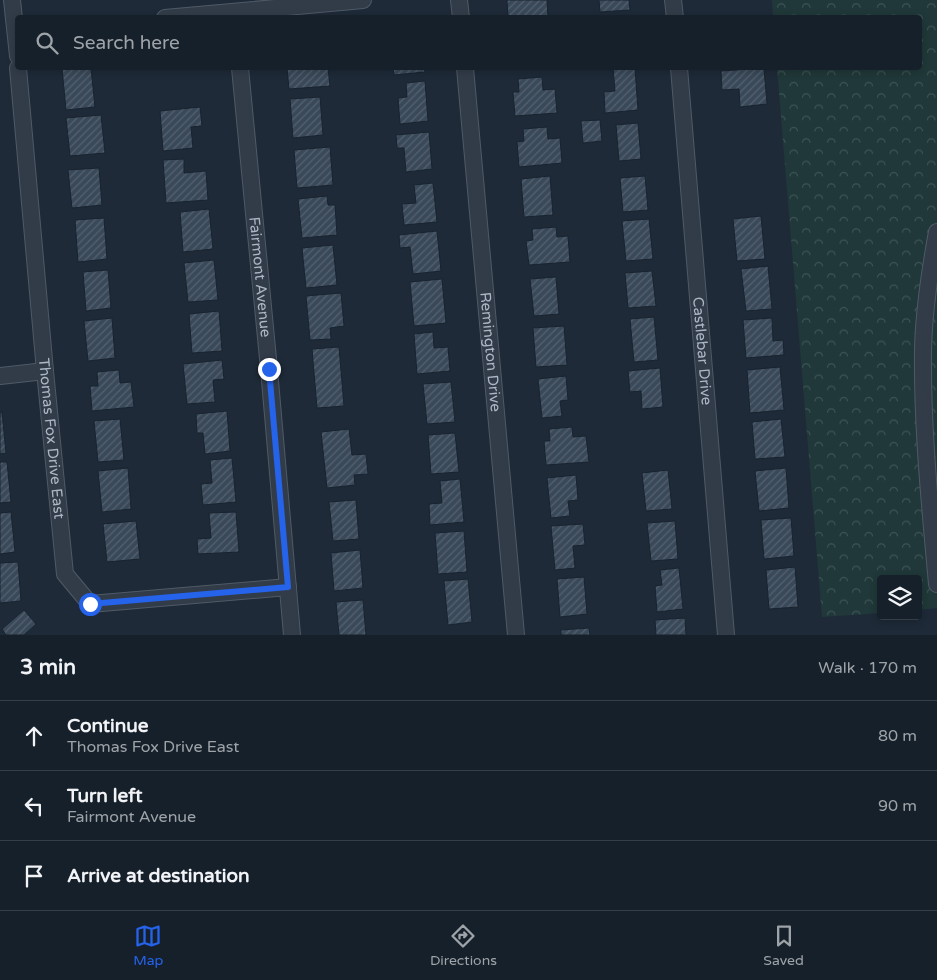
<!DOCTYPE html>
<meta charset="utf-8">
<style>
:root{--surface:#16202a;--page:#1f2832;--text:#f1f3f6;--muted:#9ea3a8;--line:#353e47;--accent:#2563eb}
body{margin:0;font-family:"Varela Round",sans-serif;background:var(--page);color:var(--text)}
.controls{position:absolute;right:15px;bottom:15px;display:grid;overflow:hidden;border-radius:5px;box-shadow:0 2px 8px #0003}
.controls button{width:45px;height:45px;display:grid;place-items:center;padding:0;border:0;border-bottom:1px solid var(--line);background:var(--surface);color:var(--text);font:25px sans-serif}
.stop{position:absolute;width:15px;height:15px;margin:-11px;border:4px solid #2563eb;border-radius:50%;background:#fff}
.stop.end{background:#2563eb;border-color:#fff;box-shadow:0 1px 5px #0008}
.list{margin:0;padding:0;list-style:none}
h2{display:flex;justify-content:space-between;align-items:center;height:65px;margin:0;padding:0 20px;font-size:21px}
h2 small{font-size:16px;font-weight:400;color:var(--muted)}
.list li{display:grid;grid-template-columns:32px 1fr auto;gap:15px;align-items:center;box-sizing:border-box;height:70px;padding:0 20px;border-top:1px solid var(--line)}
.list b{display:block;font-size:19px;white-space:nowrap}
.list p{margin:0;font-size:16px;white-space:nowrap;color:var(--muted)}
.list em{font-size:16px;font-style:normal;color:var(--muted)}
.icon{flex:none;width:28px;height:28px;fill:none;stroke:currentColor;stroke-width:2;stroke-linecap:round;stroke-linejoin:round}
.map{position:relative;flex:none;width:937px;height:635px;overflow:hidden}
.search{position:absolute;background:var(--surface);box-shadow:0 2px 8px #0003;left:15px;right:15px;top:15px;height:55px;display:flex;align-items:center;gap:12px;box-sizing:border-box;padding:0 18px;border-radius:5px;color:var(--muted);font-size:19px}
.sheet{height:275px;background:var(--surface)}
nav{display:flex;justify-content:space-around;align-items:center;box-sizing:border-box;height:70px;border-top:1px solid var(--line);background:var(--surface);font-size:14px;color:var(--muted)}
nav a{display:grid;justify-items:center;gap:2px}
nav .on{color:var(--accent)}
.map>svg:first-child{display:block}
</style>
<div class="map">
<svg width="937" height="635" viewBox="0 0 937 635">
<defs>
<pattern id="forest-crowns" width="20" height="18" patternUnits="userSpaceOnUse" patternTransform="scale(1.25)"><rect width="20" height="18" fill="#203839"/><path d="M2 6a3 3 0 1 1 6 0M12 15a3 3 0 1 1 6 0" fill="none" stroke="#3e5354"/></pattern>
<pattern id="building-hatch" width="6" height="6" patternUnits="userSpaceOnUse" patternTransform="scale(1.25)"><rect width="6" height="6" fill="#3a4959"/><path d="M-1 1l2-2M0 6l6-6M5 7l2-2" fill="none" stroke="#54616f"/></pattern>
</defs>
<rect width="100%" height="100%" fill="#1e2a38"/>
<path fill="url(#forest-crowns)" d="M772 0H937V608L918 610V579H881V613L822 617 777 68H920V18L773 17Z"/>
<path fill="url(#building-hatch)" stroke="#19232f" d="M507 0H547L548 17 508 18Z
M599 0H629L630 10 600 12Z
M62 68H91L95 107 66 110Z
M287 68H328L330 86 289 89Z
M393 68H424L425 72 394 75Z
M613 68H635L638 110 605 113 604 92 615 91Z
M764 68 767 104 740 107 739 89 722 90 721 71Z
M542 77 543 90 555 89 557 113 515 116 513 92H519L518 79Z
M425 81 428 121 400 124 398 98 407 97 406 83Z
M320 97 323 135 293 138 290 99Z
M200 107 202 126 191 127 193 148 163 151 160 111Z
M101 115 105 153 70 156 66 118Z
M600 120 602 141 583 143 581 121Z
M638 123 641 159 619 161 616 125Z
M547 127 548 139 560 138 562 163 519 167 517 142 524 141 523 129Z
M429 132 432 169 406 172 404 148H397L396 135Z
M330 147 333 185 297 188 294 150Z
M184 159V173L206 171 208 200 166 203 163 160Z
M99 168 102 205 72 208 68 170Z
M550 176 553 215 524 217 521 179Z
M645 176 648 210 623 212 620 178Z
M433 183 437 222 404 225 402 204 416 203 414 185Z
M327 196 328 205H335L337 235 302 238 298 199Z
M209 209 213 249 183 252 180 212Z
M761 216 765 259 737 261 733 219Z
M104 218 107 259 78 262 75 220Z
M649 219 653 259 626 261 622 221Z
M556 227 557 237 568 236 570 262 529 265 526 241 533 240 532 229Z
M437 231 441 271 413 274 410 247 400 248 399 235Z
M333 245 337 285 306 288 302 248Z
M214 260 218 300 188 302 184 263Z
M768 266 772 309 746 311 741 269Z
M108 270 111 308 86 311 83 272Z
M652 271 656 306 628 308 625 273Z
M556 277 559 314 534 316 530 279Z
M442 279 446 323 414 326 410 282Z
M341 293 344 326 330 328 331 339 310 340 306 296Z
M219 311 222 351 192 353 189 314Z
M654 317 658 360 634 362 630 319Z
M112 318 115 358 88 361 84 321Z
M772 318 773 341 783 340 784 355 746 358 743 320Z
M564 326 567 365 536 367 533 328Z
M433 332 434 348 448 347 450 371 417 374 414 334Z
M339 347 344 406 317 408 312 349Z
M222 360 224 379 213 380 215 402 187 404 183 364Z
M780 367 784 410 750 413 747 370Z
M660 368 663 407 642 409 641 391 630 392 628 371Z
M119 370 120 383 131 382 134 407 92 411 90 386H98L97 372Z
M566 376 568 400 560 401 562 416 542 418 538 379Z
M451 382 455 422 427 424 423 384Z
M227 411 230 451 205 454 203 433H197L196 414Z
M2 412 6 453 0 454V413Z
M120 419 124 460 98 462 94 421Z
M781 419 785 457 755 459 752 422Z
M572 427 573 437 586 436 589 462 546 465 544 441H550L549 429Z
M349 429 352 455 366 454 368 474 354 475 355 485 327 488 321 432Z
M455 433 459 472 431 474 428 435Z
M232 458 236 502 203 505 201 484 212 483 210 460Z
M0 462H7L11 502 0 503Z
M128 468 131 509 102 512 98 471Z
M786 468 789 508 759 511 755 471Z
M668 470 672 509 646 511 642 473Z
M576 475 578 500 568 501 570 516 551 518 547 478Z
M460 479 464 522 430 525 429 504 442 503 440 481Z
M356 500 359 539 333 541 329 502Z
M11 512 15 552 0 554V513Z
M236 512 239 552 198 554 197 539 211 538 209 513Z
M791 518 794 556 764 559 761 520Z
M136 521 140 559 107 562 103 524Z
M675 521 678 559 651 561 647 523Z
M583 524 585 545 573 546 575 568 555 570 551 526Z
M464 531 467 572 438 574 435 533Z
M360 550 363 588 334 591 331 553Z
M18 562 21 601 0 603V563Z
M795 567 798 607 769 609 766 570Z
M679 568 683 609 657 612 655 586 662 585 660 570Z
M584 577 587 614 560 617 557 579Z
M468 579 472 622 448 625 444 581Z
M363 600 366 635H339L336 602Z
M24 610 36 624 24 635H6L2 629Z
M685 618 686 635H656L655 620Z
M589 628 590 635H561V630Z"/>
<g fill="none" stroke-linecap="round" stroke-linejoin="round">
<defs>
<g id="minor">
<path d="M12 0 18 56"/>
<path d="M459 0 461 18"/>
<path d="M673 0 675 18"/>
<path d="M165 18 363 0"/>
<path id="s1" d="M18 68 45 371 65 574 90 604 288 587"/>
<path id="s2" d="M240 68 269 369 292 635"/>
<path id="s3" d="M465 68 516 635"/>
<path id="s4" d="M679 68 726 635"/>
<path d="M937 232C930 270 924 310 923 349 922 427 930 506 937 584"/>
<path d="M0 376 45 371"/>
</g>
</defs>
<use href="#minor" stroke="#4f5a67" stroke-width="18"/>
<use href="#minor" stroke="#323c49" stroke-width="16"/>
</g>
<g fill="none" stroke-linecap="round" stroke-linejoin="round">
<path stroke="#2563eb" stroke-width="6" d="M90 604 288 587 269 369"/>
</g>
<g text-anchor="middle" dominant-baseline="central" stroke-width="5" stroke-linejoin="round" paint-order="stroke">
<g font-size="15" fill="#acb7c6" stroke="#17212d">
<text stroke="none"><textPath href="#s2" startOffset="210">Fairmont Avenue</textPath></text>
<text stroke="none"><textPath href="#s3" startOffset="285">Remington Drive</textPath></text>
<text stroke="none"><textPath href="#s4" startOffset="284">Castlebar Drive</textPath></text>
<text stroke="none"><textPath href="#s1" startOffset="372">Thomas Fox Drive East</textPath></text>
</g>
</g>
</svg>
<div class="controls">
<button><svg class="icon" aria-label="layers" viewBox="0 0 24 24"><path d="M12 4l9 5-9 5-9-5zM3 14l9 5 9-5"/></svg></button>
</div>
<div class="stop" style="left:90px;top:604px"></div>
<div class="stop end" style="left:269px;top:369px"></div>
<div class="search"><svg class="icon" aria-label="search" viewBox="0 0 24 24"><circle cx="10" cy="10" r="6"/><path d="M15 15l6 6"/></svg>Search here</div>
</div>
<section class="sheet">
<h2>3 min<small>Walk · 170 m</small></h2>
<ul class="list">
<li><svg class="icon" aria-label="ahead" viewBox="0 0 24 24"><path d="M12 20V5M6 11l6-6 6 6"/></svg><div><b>Continue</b><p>Thomas Fox Drive East</p></div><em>80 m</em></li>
<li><svg class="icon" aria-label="left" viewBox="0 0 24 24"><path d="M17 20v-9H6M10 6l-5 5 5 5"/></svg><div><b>Turn left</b><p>Fairmont Avenue</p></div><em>90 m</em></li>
<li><svg class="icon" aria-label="arrive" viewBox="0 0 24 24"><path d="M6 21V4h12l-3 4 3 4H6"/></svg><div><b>Arrive at destination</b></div></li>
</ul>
</section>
<nav>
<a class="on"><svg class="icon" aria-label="map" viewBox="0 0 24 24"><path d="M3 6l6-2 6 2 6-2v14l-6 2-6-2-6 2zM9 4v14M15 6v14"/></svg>Map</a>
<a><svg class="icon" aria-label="directions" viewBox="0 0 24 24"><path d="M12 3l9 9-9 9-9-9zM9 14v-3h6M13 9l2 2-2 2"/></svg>Directions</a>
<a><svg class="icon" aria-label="saved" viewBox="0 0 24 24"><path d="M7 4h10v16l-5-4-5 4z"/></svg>Saved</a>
</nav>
